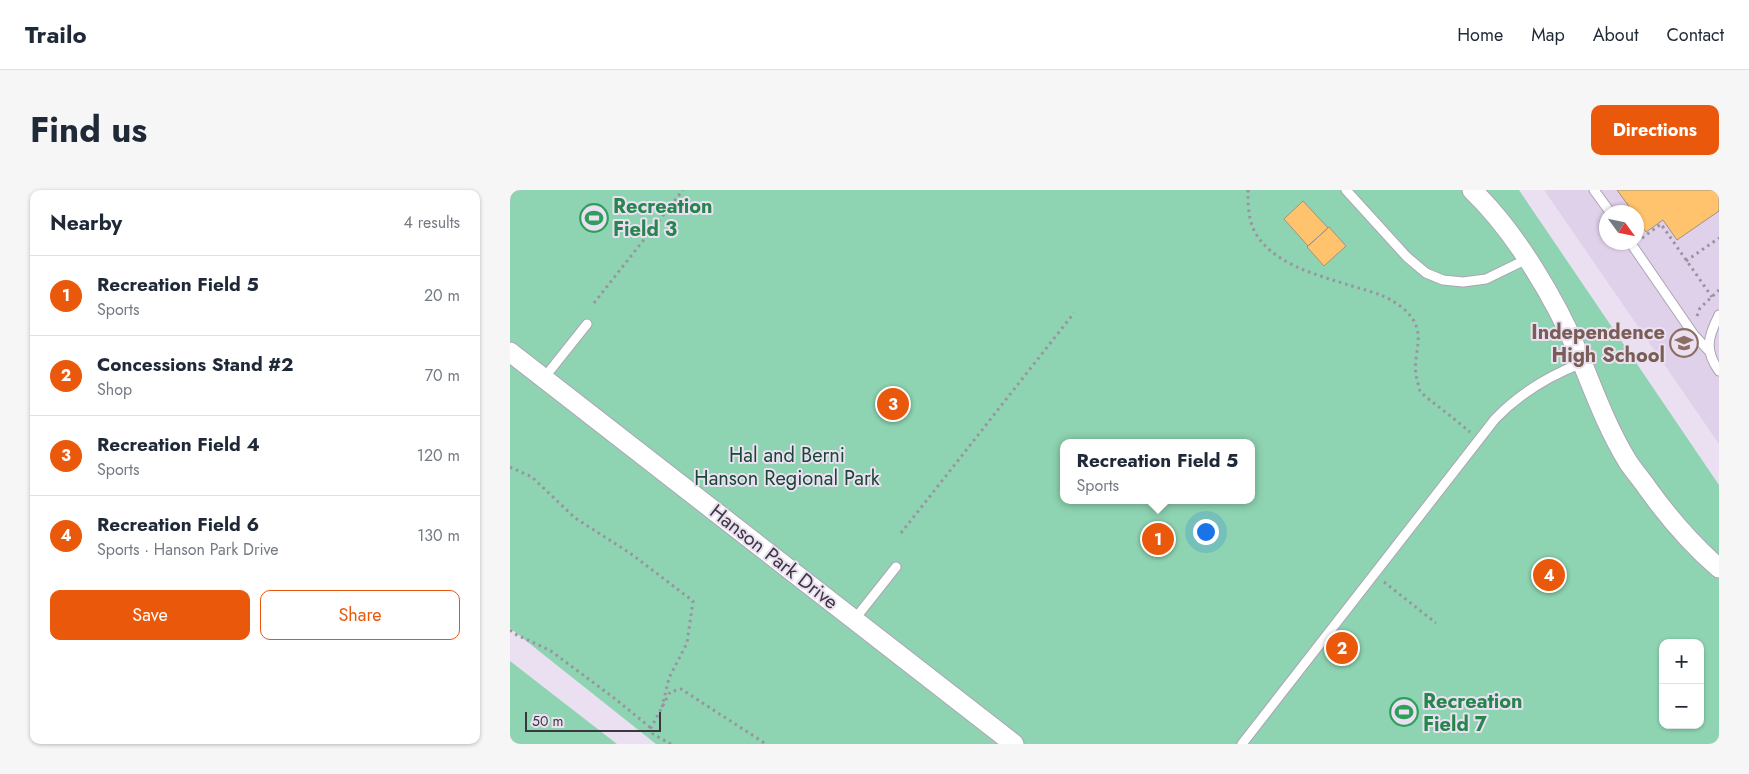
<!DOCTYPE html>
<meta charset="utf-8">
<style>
:root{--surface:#fff;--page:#f6f6f7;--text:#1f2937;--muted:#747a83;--line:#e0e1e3;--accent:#ea580c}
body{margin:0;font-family:Jost,sans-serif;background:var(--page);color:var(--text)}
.controls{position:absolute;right:15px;bottom:15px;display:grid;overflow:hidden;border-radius:10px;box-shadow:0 1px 4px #0004}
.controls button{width:45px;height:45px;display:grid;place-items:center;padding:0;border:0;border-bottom:1px solid var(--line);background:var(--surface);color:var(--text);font:25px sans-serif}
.compass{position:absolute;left:1089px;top:15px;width:45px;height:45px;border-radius:50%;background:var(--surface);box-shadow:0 1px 4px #0004;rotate:123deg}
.scale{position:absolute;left:15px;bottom:12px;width:136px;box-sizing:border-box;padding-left:5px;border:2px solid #3b373e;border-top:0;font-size:14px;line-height:18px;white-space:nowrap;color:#3b373e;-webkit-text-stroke:4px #ebe0f2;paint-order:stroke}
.you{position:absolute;left:695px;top:341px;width:18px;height:18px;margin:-12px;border:4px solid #fff;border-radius:50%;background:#1a73e8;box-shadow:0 0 0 8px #1a73e833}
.badge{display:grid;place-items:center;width:32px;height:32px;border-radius:50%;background:var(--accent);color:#fff;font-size:16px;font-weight:700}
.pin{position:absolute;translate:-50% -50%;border:2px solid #fff;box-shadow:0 1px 5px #0006}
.popup{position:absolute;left:550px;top:249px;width:195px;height:65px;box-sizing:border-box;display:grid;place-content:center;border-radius:10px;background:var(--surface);filter:drop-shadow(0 1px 4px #0005);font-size:16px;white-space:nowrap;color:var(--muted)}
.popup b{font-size:19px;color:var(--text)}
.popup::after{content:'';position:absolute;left:50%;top:100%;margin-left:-10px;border:10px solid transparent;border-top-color:var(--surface)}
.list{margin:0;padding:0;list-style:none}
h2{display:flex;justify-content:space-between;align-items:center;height:65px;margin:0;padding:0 20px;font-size:21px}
h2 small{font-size:16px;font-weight:400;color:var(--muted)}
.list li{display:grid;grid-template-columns:32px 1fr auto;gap:15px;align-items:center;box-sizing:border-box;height:80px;padding:0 20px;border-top:1px solid var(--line)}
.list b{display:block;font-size:19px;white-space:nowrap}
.list p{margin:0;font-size:16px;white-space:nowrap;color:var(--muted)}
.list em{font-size:16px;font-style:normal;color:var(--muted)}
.actions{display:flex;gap:10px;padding:15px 20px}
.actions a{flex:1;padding:11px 0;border:1px solid var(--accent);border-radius:10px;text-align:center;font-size:18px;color:var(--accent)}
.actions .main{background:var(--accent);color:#fff}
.map{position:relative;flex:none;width:1209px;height:554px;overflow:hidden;border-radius:10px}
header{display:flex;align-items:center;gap:30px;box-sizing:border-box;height:70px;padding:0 25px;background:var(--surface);border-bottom:1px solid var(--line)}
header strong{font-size:24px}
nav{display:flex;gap:28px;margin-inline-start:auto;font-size:18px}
.intro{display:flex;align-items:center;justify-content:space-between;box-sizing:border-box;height:120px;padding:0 30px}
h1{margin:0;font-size:35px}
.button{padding:12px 22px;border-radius:10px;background:var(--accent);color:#fff;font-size:18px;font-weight:700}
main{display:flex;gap:30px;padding:0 30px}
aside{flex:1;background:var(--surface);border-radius:10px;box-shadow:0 1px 4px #0004}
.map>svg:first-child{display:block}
</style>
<header>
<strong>Trailo</strong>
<nav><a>Home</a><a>Map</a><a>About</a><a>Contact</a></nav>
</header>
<div class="intro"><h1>Find us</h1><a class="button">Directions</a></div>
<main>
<aside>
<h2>Nearby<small>4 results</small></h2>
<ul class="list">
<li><span class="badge">1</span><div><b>Recreation Field 5</b><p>Sports</p></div><em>20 m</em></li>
<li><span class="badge">2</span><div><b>Concessions Stand #2</b><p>Shop</p></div><em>70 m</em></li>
<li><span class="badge">3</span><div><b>Recreation Field 4</b><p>Sports</p></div><em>120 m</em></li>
<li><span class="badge">4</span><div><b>Recreation Field 6</b><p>Sports · Hanson Park Drive</p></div><em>130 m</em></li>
</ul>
<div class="actions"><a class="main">Save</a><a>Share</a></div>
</aside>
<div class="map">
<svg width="1209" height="554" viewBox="0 0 1209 554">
<rect width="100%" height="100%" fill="#ebe0f2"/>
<path fill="#e0d1ea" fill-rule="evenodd" d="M1034 0H1209V254ZM1096 22H1126V52H1096Z"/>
<path fill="#8ed4b2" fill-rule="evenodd" d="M0 0H1009L1209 295V554H146L0 438ZM554 253H742V310H554ZM1153 453H1190V535H1153Z
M0 471 107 554H0Z"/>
<path fill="#ffc36d" stroke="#9f9383" d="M1107 0H1209V21L1167 50 1153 30 1136 42 1126 28V22H1123Z
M793 11 818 38 798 56 774 29Z
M819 37 836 56 814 76 797 57Z"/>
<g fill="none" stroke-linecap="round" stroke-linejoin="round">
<defs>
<path id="service" d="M836 0 897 67 916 83 933 90 953 92 976 89 1017 69
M1084 0 1100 22
M1120 52 1184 145 1200 162
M1209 125C1198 147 1194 160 1209 181
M34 188 77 134
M344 430 386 377
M732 554 985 229C1010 203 1038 186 1072 173"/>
<path id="minor" d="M962 0C1005 41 1046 110 1069 165 1084 201 1097 238 1118 272 1124 281 1132 290 1138 299 1159 328 1182 355 1209 378
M0 162 504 554"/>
</defs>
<use href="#service" stroke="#aea4b5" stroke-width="11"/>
<use href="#minor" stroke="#aea4b5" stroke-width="21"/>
<path stroke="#9a93a0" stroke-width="3" stroke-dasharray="2.5 4" stroke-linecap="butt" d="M738 0C738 12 738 26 743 38 759 74 808 85 842 96 862 102 877 105 894 119 921 144 900 162 907 190 908 193 909 198 910 201 914 206 920 210 925 214 937 223 949 233 960 242
M1132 48 1151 34 1202 107
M1176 71 1209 48
M84 113 173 0
M1187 126 1190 118 1209 100
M0 277 22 287 65 328 120 363 183 411 177 453 159 488 152 517
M391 343 564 123
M874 392 926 433
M0 440 5 444 41 461 104 508 141 538
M161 554 143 544 141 538 160 502 171 499 256 554"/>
<use href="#service" stroke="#fff" stroke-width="9"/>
<use href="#minor" stroke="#fff" stroke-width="19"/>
</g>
<defs>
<symbol id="stadium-ring" viewBox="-11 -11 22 22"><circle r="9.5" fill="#ebe0f2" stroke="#2e9e5b" stroke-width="1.5"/><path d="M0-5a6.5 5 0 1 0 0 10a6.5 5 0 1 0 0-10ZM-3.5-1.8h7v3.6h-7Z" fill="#2e9e5b"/></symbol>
<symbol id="school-ring" viewBox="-11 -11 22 22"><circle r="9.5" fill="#ebe0f2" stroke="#8d6e63" stroke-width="1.5"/><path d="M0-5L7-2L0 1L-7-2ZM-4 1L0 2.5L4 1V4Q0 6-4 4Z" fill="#8d6e63"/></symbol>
</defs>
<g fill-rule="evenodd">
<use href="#stadium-ring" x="68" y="12" width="32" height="32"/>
<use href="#school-ring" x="1158" y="137" width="32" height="32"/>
<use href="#stadium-ring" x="878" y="506" width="32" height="32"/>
</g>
<g text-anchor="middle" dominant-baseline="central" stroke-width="4" stroke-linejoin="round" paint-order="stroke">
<g font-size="20" font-weight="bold" fill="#27864d" stroke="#ebe0f2" text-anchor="start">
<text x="103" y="16">Recreation<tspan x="103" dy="23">Field 3</tspan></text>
<text x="913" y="511">Recreation<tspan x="913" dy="23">Field 7</tspan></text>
</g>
<g font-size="20" font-weight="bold" fill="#785e54" stroke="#ebe0f2" text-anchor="end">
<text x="1155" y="142">Independence<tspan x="1155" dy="23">High School</tspan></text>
</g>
<g font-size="20" fill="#184733" stroke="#ebe0f2">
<text x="277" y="265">Hal and Berni<tspan x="277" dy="23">Hanson Regional Park</tspan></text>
</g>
<g font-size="20" fill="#3b373e" stroke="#ebe0f2">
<text transform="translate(264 367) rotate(38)">Hanson Park Drive</text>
</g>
</g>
</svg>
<div class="controls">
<button>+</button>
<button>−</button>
</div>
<svg class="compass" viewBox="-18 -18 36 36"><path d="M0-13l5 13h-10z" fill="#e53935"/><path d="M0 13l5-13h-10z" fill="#747a83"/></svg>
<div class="scale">50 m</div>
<div class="you"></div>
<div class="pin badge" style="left:648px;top:349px">1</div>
<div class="popup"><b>Recreation Field 5</b>Sports</div>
<div class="pin badge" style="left:832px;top:458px">2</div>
<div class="pin badge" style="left:383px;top:214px">3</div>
<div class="pin badge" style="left:1039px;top:385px">4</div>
</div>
</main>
